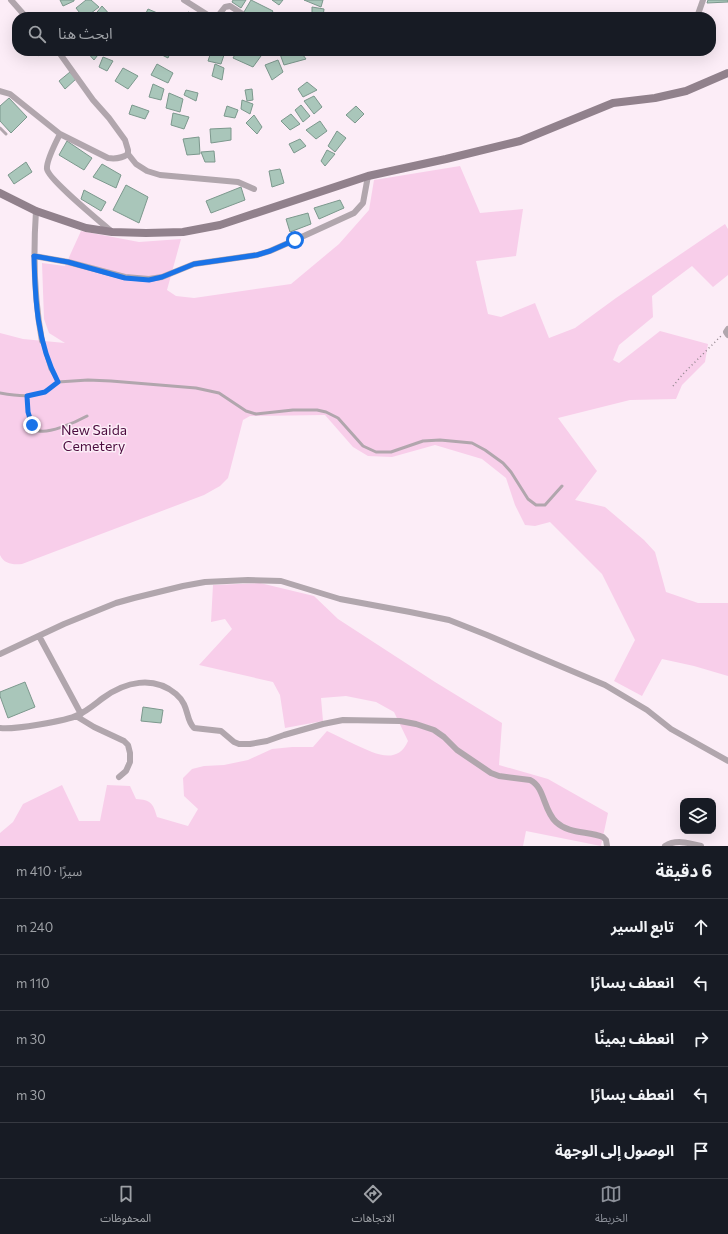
<!DOCTYPE html>
<html lang="ar">
<meta charset="utf-8">
<style>
:root{--surface:#171b24;--page:#242831;--text:#f1f3f6;--muted:#9ea1a6;--line:#363941;--accent:#8c9099}
body{margin:0;font-family:Commissioner,"Noto Sans Arabic",sans-serif;background:var(--page);color:var(--text);direction:rtl}
.controls{position:absolute;right:12px;bottom:12px;display:grid;overflow:hidden;border-radius:8px;box-shadow:0 4px 16px #0002}
.controls button{width:36px;height:36px;display:grid;place-items:center;padding:0;border:0;border-bottom:1px solid var(--line);background:var(--surface);color:var(--text);font:20px sans-serif}
.stop{position:absolute;width:12px;height:12px;margin:-9px;border:3px solid #1a73e8;border-radius:50%;background:#fff}
.stop.end{background:#1a73e8;border-color:#fff;box-shadow:0 1px 4px #0008}
.list{margin:0;padding:0;list-style:none}
h2{display:flex;justify-content:space-between;align-items:center;height:52px;margin:0;padding:0 16px;font-size:17px}
h2 small{font-size:13px;font-weight:400;color:var(--muted)}
.list li{display:grid;grid-template-columns:26px 1fr auto;gap:12px;align-items:center;box-sizing:border-box;height:56px;padding:0 16px;border-top:1px solid var(--line)}
.list b{display:block;font-size:15px;white-space:nowrap}
.list em{font-size:13px;font-style:normal;color:var(--muted)}
.icon{flex:none;width:22px;height:22px;fill:none;stroke:currentColor;stroke-width:2;stroke-linecap:round;stroke-linejoin:round}
.map{position:relative;flex:none;width:728px;height:846px;overflow:hidden;direction:ltr}
.search{position:absolute;background:var(--surface);box-shadow:0 4px 16px #0002;left:12px;right:12px;top:12px;height:44px;display:flex;align-items:center;gap:10px;box-sizing:border-box;padding:0 14px;border-radius:16px;color:var(--muted);font-size:15px}
.sheet{height:332px;background:var(--surface)}
nav{display:flex;justify-content:space-around;align-items:center;box-sizing:border-box;height:56px;border-top:1px solid var(--line);background:var(--surface);font-size:11px;color:var(--muted)}
nav a{display:grid;justify-items:center;gap:2px}
nav .on{color:var(--accent)}
.map>svg:first-child{display:block}
</style>
<div class="map">
<svg width="728" height="846" viewBox="0 0 728 846">
<rect width="100%" height="100%" fill="#fcedf7"/>
<path fill="#f8ceea" d="M460 166 480 213 523 209 516 256 476 261 488 314 501 317 535 303 549 338 575 328 616 298 725 224 728 229V275L713 287 692 266 652 296 653 317 619 345 613 360 619 363 660 331 708 344 705 362 682 385 676 399 630 400 558 418 597 471 575 500 605 507 644 540 655 552 666 592 698 603H728V676L694 666 662 659 642 696 614 681 635 640 602 574 550 522 535 526 525 525 515 505 506 478 482 459 435 445 392 457 368 456 353 447 325 415 250 416 243 420 228 478 220 486 204 495 22 564C13 565 4 564 0 555V333L23 339 65 343 49 333 44 319 42 263 65 266 81 231 139 242 181 239 167 290 176 296 194 298 291 284 339 244 369 210 374 180Z
M260 583 314 596 338 619 435 682 502 723 499 765 548 779 608 813 601 846 526 831 523 846H0V833L13 822 23 804 62 785 79 821H100L107 785 130 786 136 799C151 800 153 803 157 817L188 826 198 809 184 796 183 778 192 769 204 766 224 765 248 760 272 749 292 747H313L327 731C337 736 346 740 356 745 374 753 397 766 408 741L394 712 376 702 346 696 321 698 323 721 285 728 280 695 273 682 199 665 232 629 225 619 211 622 213 585Z"/>
<path fill="#a9c6ba" stroke="#7c988d" d="M60 0H74V1L63 6Z
M86 0H91L99 7 86 17H83L76 8Z
M233 0H246L241 8 232 2Z
M251 0 273 11 269 17H253L244 12Z
M272 0H283L279 5Z
M304 0H323L321 7Z
M708 0H728V2L707 3Z
M102 6 112 17H93Z
M312 7 324 9 323 17H312Z
M148 9 162 15 161 17H144Z
M188 12 203 17H186Z
M33 51H43L39 56Z
M86 51H101L94 60Z
M157 51H171L168 58 156 52Z
M237 51H253L261 56 253 67 233 58Z
M285 51H300L306 59 284 65 280 54Z
M211 52 224 55 221 64 208 61Z
M103 57 113 61 107 71 99 67Z
M278 60 283 72 272 80 265 65Z
M157 64 173 73 168 83 151 75Z
M215 64 224 68 222 80 212 76Z
M123 68 138 76 128 89 115 81Z
M70 72 76 79 65 89 59 81Z
M307 82 317 90 303 97 298 89Z
M153 84 164 89 161 100 149 97Z
M252 89 253 100 247 101 245 90Z
M186 90 198 93 196 101 184 95Z
M169 93 183 99 180 112 166 108Z
M314 96 322 107 314 114 304 101Z
M9 98 27 117 11 133 0 121V106Z
M242 100 253 104 250 114 241 109Z
M132 105 149 111 145 119 129 114Z
M301 105 310 116 303 122 295 110Z
M227 106 238 110 235 118 224 116Z
M356 106 364 114 355 123 346 115Z
M173 113 189 117 184 129 171 125Z
M291 114 300 124 290 130 281 121Z
M254 115 262 127 257 134 246 123Z
M320 121 327 131 316 139 306 130Z
M231 128V140L211 143 210 129Z
M337 131 346 138 335 152 328 146Z
M199 137 200 154 187 155 183 139Z
M300 139 306 146 294 153 289 144Z
M67 141 92 158 84 170 59 155Z
M327 150 335 154 325 166 321 161Z
M214 151 215 162H205L201 152Z
M26 162 32 172 14 184 8 175Z
M102 164 121 175 116 188 93 177Z
M280 169 284 183 272 187 269 171Z
M126 185 148 197 139 223 113 210Z
M241 187 245 200 211 213 206 201Z
M84 190 106 202 101 211 81 199Z
M340 200 344 208 319 219 314 208Z
M308 213 311 224 290 232 286 219Z
M25 682 35 707 8 718 0 696V692Z
M143 707 163 710 161 723 141 721Z"/>
<g fill="none" stroke-linecap="round" stroke-linejoin="round">
<path stroke="#92868e" stroke-width="1.5" stroke-dasharray="1 3" stroke-linecap="butt" d="M673 386 683 374 721 336"/>
<path stroke="#b1a6ad" stroke-width="3" d="M0 128 6 134
M42 341 50 369 58 382 88 380 111 381 196 388 219 393 246 411 256 414 293 410H317L326 412 338 418 363 446 376 452H391L423 441 440 440 472 443 485 450 503 463 511 472 528 499 536 505H545L562 486
M0 393C23 397 39 399 58 382
M27 396C28 407 27 422 35 429 44 437 78 421 87 416"/>
<path stroke="#b1a6ad" stroke-width="6" d="M11 0 26 17
M184 0 211 17
M217 17 225 7 230 6 247 17
M697 17 703 0
M58 51 93 100 109 118 125 140 128 150V154C121 159 115 159 108 158L60 134C56 142 46 161 47 169 48 179 102 223 112 232
M0 91 10 94 60 134
M128 154 136 164 147 171 160 175 238 182 254 189
M36 211C33 255 34 298 42 341
M34 256 68 262 125 277 149 279 162 277 194 264 257 255 270 251 295 240 354 213 363 203 368 176
M728 329 726 332 728 335
M39 636 81 714
M0 654 64 624 116 603 134 598 183 586 205 582 248 580 281 581 340 599 410 612 449 620 487 635 605 685 647 710 671 729 728 761
M76 716 94 727 124 741 128 745 130 753V762L126 771 119 777
M0 728C12 730 67 721 78 715 87 711 95 704 103 698 125 682 153 675 176 694 190 706 185 719 194 728L221 731 234 742 239 744H250L267 741 284 735 323 724 343 720 400 721 416 724 434 730 444 737 457 750 491 773 499 776 530 780C545 787 543 810 556 822 569 834 587 831 603 837L606 840 607 846
M665 846C676 839 689 843 701 846"/>
<path stroke="#91818c" stroke-width="8" d="M0 193 36 211 86 228 112 232 146 233 183 232 220 225 368 176 446 159 520 141 613 103 655 98 686 91 728 73"/>
</g>
<g fill="none" stroke-linecap="round" stroke-linejoin="round">
<path stroke="#1a73e8" stroke-width="5" d="M32 425 28 412 27 396 45 392 58 382C37 343 35 299 34 256L68 262 125 278 149 280 162 277 194 264 257 255 270 251 295 240"/>
</g>
<g text-anchor="middle" dominant-baseline="central" stroke-width="3" stroke-linejoin="round" paint-order="stroke">
<g font-size="14" fill="#4c0d3f" stroke="#fcedf7">
<text x="94" y="429">New Saida<tspan x="94" dy="16">Cemetery</tspan></text>
</g>
</g>
</svg>
<div class="controls">
<button><svg class="icon" aria-label="layers" viewBox="0 0 24 24"><path d="M12 4l9 5-9 5-9-5zM3 14l9 5 9-5"/></svg></button>
</div>
<div class="stop" style="left:295px;top:240px"></div>
<div class="stop end" style="left:32px;top:425px"></div>
<div class="search"><svg class="icon" aria-label="search" viewBox="0 0 24 24"><circle cx="10" cy="10" r="6"/><path d="M15 15l6 6"/></svg>ابحث هنا</div>
</div>
<section class="sheet">
<h2>6 دقيقة<small>سيرًا · 410 m</small></h2>
<ul class="list">
<li><svg class="icon" aria-label="ahead" viewBox="0 0 24 24"><path d="M12 20V5M6 11l6-6 6 6"/></svg><div><b>تابع السير</b></div><em>240 m</em></li>
<li><svg class="icon" aria-label="left" viewBox="0 0 24 24"><path d="M17 20v-9H6M10 6l-5 5 5 5"/></svg><div><b>انعطف يسارًا</b></div><em>110 m</em></li>
<li><svg class="icon" aria-label="right" viewBox="0 0 24 24"><path d="M7 20v-9h11M14 6l5 5-5 5"/></svg><div><b>انعطف يمينًا</b></div><em>30 m</em></li>
<li><svg class="icon" aria-label="left" viewBox="0 0 24 24"><path d="M17 20v-9H6M10 6l-5 5 5 5"/></svg><div><b>انعطف يسارًا</b></div><em>30 m</em></li>
<li><svg class="icon" aria-label="arrive" viewBox="0 0 24 24"><path d="M6 21V4h12l-3 4 3 4H6"/></svg><div><b>الوصول إلى الوجهة</b></div></li>
</ul>
</section>
<nav>
<a class="on"><svg class="icon" aria-label="map" viewBox="0 0 24 24"><path d="M3 6l6-2 6 2 6-2v14l-6 2-6-2-6 2zM9 4v14M15 6v14"/></svg>الخريطة</a>
<a><svg class="icon" aria-label="directions" viewBox="0 0 24 24"><path d="M12 3l9 9-9 9-9-9zM9 14v-3h6M13 9l2 2-2 2"/></svg>الاتجاهات</a>
<a><svg class="icon" aria-label="saved" viewBox="0 0 24 24"><path d="M7 4h10v16l-5-4-5 4z"/></svg>المحفوظات</a>
</nav>
